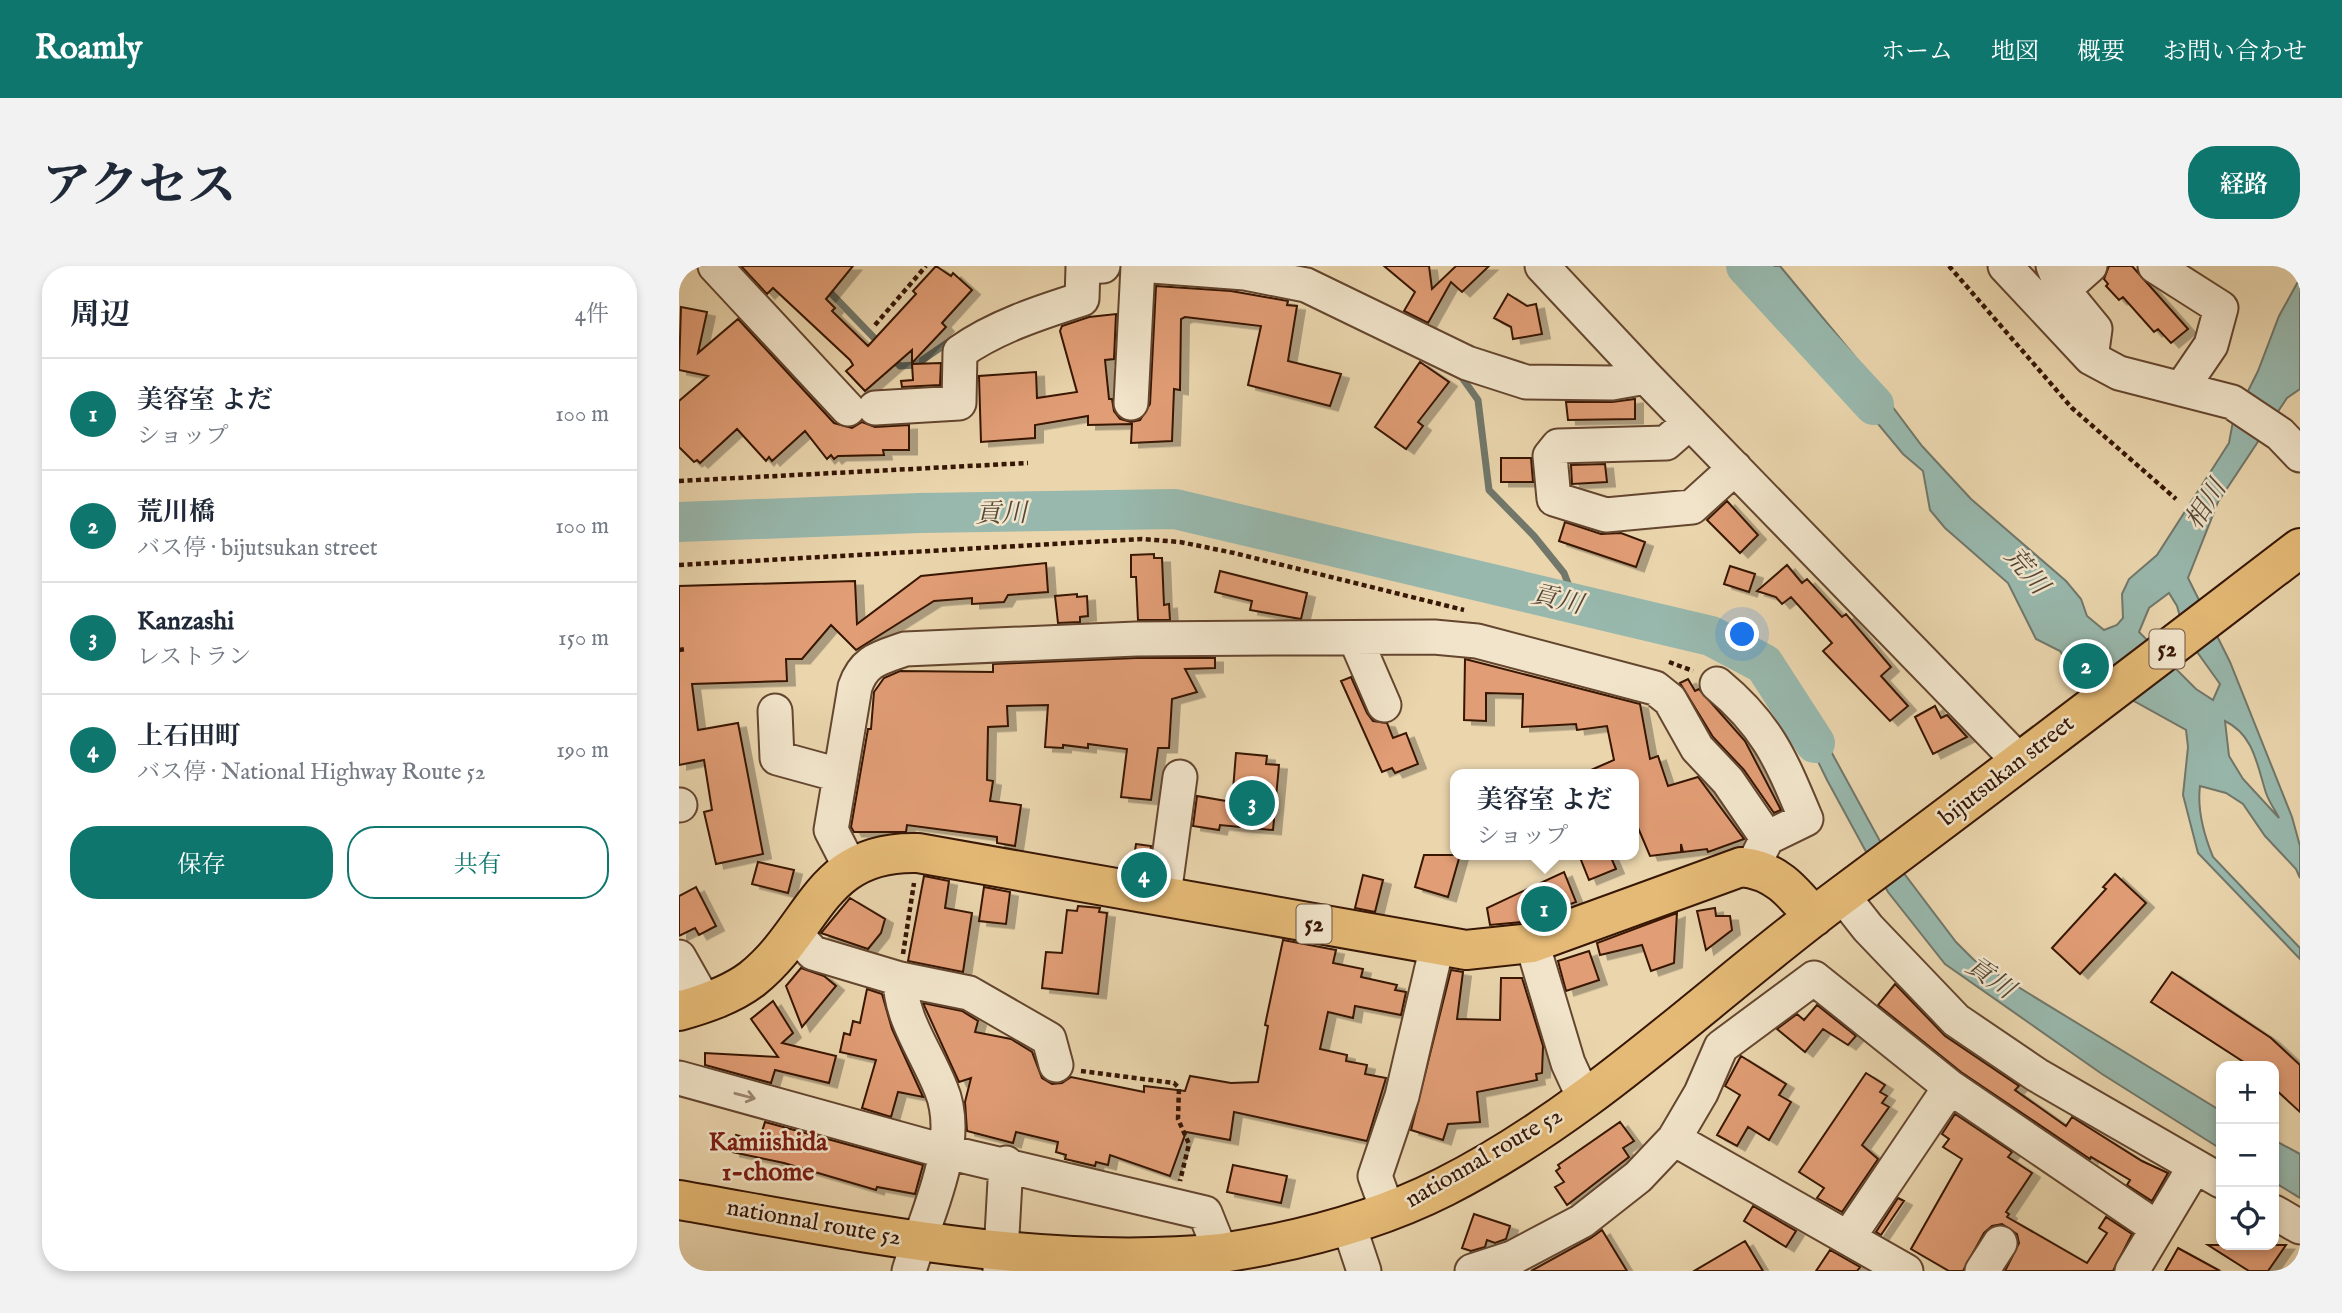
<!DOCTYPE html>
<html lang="ja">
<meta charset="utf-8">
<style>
:root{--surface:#fff;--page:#f2f2f3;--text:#1f2937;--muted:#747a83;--line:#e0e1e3;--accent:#0f766e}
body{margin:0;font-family:"IM FELL English","Noto Serif JP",serif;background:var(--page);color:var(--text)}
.controls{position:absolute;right:21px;bottom:21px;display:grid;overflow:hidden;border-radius:14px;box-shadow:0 4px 10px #0003}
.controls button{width:63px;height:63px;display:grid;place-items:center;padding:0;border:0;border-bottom:2px solid var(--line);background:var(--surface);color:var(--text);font:35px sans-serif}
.you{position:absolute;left:1064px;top:369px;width:24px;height:24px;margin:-18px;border:5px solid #fff;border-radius:50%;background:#1a73e8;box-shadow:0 0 0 10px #1a73e833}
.badge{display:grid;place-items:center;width:46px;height:46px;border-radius:50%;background:var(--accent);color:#fff;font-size:23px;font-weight:700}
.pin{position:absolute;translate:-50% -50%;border:4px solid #fff;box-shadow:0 2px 7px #0006}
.popup{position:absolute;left:771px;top:503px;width:189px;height:91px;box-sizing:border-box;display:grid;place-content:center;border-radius:14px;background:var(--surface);filter:drop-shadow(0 2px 5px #0005);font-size:23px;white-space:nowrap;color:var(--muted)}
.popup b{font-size:26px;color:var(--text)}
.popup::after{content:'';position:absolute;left:50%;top:100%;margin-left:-14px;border:14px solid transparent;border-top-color:var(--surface)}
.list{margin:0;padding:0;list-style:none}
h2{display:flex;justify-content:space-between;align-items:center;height:91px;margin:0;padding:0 28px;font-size:30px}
h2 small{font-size:23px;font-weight:400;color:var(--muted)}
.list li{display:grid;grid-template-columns:46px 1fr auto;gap:21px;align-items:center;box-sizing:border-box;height:112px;padding:0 28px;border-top:2px solid var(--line)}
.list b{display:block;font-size:26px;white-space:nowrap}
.list p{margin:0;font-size:23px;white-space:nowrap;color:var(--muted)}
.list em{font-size:23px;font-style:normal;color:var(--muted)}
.actions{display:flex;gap:14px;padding:21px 28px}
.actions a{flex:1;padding:16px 0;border:2px solid var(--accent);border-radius:28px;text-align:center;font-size:24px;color:var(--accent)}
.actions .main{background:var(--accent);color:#fff}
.icon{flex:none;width:38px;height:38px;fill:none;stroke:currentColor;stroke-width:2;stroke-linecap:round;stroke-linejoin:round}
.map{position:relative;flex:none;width:1621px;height:1005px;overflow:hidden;border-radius:28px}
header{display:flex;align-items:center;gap:42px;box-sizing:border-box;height:98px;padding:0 35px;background:var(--accent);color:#fff}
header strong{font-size:33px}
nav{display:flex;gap:38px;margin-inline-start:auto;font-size:24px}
.intro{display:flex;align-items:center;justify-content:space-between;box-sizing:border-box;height:168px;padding:0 42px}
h1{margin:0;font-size:49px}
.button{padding:18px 32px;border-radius:28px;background:var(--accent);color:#fff;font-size:24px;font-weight:700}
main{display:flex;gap:42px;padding:0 42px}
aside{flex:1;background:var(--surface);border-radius:28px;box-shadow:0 4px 10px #0003}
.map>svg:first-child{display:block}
</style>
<header>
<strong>Roamly</strong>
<nav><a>ホーム</a><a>地図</a><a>概要</a><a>お問い合わせ</a></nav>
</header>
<div class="intro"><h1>アクセス</h1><a class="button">経路</a></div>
<main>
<aside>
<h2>周辺<small>4件</small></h2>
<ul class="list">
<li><span class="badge">1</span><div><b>美容室 よだ</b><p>ショップ</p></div><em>100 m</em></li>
<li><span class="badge">2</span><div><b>荒川橋</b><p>バス停 · bijutsukan street</p></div><em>100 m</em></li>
<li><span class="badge">3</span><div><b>Kanzashi</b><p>レストラン</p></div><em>150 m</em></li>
<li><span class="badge">4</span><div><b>上石田町</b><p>バス停 · National Highway Route 52</p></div><em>190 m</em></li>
</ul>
<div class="actions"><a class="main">保存</a><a>共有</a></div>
</aside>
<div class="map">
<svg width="1621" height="1005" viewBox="0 0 1621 1005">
<defs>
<filter id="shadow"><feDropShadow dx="8" dy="4.5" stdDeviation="0" flood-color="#0004"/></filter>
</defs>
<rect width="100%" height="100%" fill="#ead5ad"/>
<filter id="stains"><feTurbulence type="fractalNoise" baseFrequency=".00286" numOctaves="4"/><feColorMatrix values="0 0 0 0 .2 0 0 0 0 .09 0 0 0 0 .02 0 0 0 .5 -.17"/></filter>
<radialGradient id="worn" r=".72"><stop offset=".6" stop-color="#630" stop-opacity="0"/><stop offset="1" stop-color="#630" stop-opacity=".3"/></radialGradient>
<path fill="#98b8ad" stroke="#71776a" stroke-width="2" fill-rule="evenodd" d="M1049 0H1101L1174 88 1243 180 1292 233 1387 315 1402 333 1408 350 1425 364 1438 359 1444 352 1443 328 1450 313 1478 289 1550 177 1554 155 1579 105 1600 50 1621 12V123L1608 132 1539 236 1509 312 1551 396 1613 551 1621 580V612L1617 603 1586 570 1564 538 1547 527 1521 520C1518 543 1525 569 1534 591L1621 682V693L1519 587 1504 529 1509 481 1507 464 1390 399 1381 385 1357 373 1329 317 1266 262 1251 244 1244 205 1224 188 1170 123 1148 73 1106 38 1092 36ZM1490 327 1498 340 1506 369 1541 418 1534 434 1517 423 1460 366 1470 342ZM1546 455C1575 469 1578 499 1587 527 1590 536 1596 544 1600 552L1564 513 1550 490Z
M1108 432 1148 478 1202 577 1277 676 1295 694 1542 845V883L1423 808 1266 698 1209 626 1148 514Z
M1595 874 1621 888V932L1595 916Z"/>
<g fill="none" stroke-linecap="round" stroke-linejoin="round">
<path stroke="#71776a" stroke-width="7" d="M146 21 201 78
M213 92 221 100 236 99 274 73
M779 106 799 134 810 224 855 270 885 307 897 338"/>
<path stroke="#98b8ad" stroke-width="40" d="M1067 0 1195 139
M0 256 241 247 496 243 1032 370 1085 398 1136 477"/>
</g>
<path fill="#e19d75" stroke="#371605" stroke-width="2" filter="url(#shadow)" d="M62 0H174L147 33 156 42 153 45 189 80 237 28 234 25 257 0 272 10 274 7 293 24 263 57 267 61 233 97V84L186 125 167 105 174 99 171 94 94 22 88 28Z
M705 0H750L753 23 777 0H810L783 26 772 16 749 57 725 45 736 26Z
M1430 0H1453L1509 63 1492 77 1479 63 1475 66 1444 31 1440 34 1427 20 1429 18 1425 13Z
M477 20 552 25 609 35 608 39 618 40 609 95 662 108 651 140 569 119 582 60 506 51 502 53 501 124 495 123 493 175 452 177 453 158 409 159V150L356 159V172L302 176 300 110 357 106 358 132 398 126 381 65 383 60 410 51 437 48 435 93 426 94 430 133H433L435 145 441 153 452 156 461 154 471 138Z
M829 28 848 40 857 38 863 68 834 73 832 61 815 52Z
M2 41 28 46 19 87 59 53 155 157 173 162 183 156 196 161 230 159V184H204L205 189 159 190 155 193 152 189 148 193 126 165 93 195 90 191 87 195 58 163 21 197 18 194 15 196 0 181V135L29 110 0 104Z
M741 96 770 116 739 156 744 160 727 183 696 161Z
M262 97 261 119 223 121 222 115 234 114 233 98Z
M956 133V153L889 154 887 136H933Z
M822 192H852L854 216H822Z
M926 198 928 216 893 218 892 199Z
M1048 235 1079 269 1061 287 1028 254Z
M886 256 922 268 942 267 966 276 957 301 880 275Z
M475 288V292H483L485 339 490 338 491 354H459L457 311H452V289Z
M367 297 369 326 329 329 325 336 293 338V332L255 335 177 384 152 359 123 393H107L108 415 13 418 19 464 59 457 84 588 37 598 25 546 33 544 25 494 0 499V320L176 315 178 358 242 310Z
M1108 299 1123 317 1128 313 1163 351 1167 348 1212 401 1202 410 1229 440 1211 455 1144 385 1153 377 1112 331 1103 338 1097 331 1078 325Z
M1051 300 1076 308 1070 326 1045 318Z
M541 305 628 327 622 353 571 344 573 335 536 326Z
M398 328V331L408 330 409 350 401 351V356L379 357 376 330Z
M457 392H536V402L506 403 518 426 493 433 490 482H479L472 534 442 531 448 483 409 478V482L384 479V482L366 481 369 439 328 440 329 460 309 461 308 514 314 515 311 535 342 539 336 580 318 577V571L228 559 227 566H175L172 561 189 463H192L195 426 205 412 221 405 314 406V398Z
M786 393 961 438 971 493 979 490 989 520 1019 511 1065 573 1029 586 1028 583 1004 586 1002 578V586L971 590 954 550V508H903L935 494 928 460 898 464 897 458 843 461 844 428 807 427V455L785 454Z
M672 411 688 447 694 455 708 457 714 472 727 467 739 498 716 507 713 502 703 506 662 415Z
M1009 413 1016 425 1020 423 1066 475 1102 544 1095 547 1065 504 1034 471 1001 417Z
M1256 440 1262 452 1268 449 1288 471 1254 488 1236 451Z
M557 487 588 490 587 498 600 499 594 564 541 559 540 564 514 560 518 530 553 536Z
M457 578 472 580 469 605 461 604 462 598 454 597Z
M745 589H781L769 631 736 621Z
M900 589H931L937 603 910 614Z
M79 596 115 604 109 627 73 618Z
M885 606 897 636 843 656 811 659 808 642Z
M1436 608 1467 637 1401 708 1373 682 1427 623 1424 621Z
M684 609 704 614 696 646 676 642Z
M245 610 270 615 266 642 293 647 284 706 229 695Z
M17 621 37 660 20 669 16 662 0 670V630Z
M305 621 331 626 327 658 300 655Z
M171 632 206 653 202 667 189 683 142 667Z
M399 640 421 642 420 646 428 647 419 728 363 722 367 686 383 687 388 644 398 645Z
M1036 642 1037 650H1051L1053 664 1027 684 1018 645Z
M998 647 995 697 972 705 963 679 921 689 918 677Z
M604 674 657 684 654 697 684 703 682 711 718 719 716 724 727 726 722 749 676 740 674 752 649 746 641 783 668 789 667 795 688 799 686 808 707 812 688 875 555 846 551 874 507 866 491 910 431 889 429 899 417 896 416 900 386 893 387 889 377 886 379 876 337 866 334 877 288 865 286 836 292 812 280 816 244 737 283 745 299 755 296 766 332 773 353 786 363 812 373 818 383 817 392 811 465 826V820L506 825 511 810 552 817 579 816 589 760 586 759Z
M910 685 920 714 887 725 879 695Z
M122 702 145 710 157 720 123 761 107 720Z
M772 704 784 706 778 753 821 754 822 712H843L864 780 863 807 857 808 858 814 798 826 801 856 769 858 764 874 732 864Z
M1493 706 1592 772 1621 799V846L1595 822V800H1571L1472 736Z
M1216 718 1266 770 1340 820 1336 824 1387 860 1393 851 1463 895 1489 907 1473 935 1448 919 1451 914 1412 891 1411 893 1282 806 1199 739Z
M188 723 203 728 213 763 244 831 219 826 212 851 183 842 197 794 161 786 165 767 171 769 174 755 181 757Z
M94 735 114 767 103 777 157 790 150 817 96 804 92 817 26 799V787L99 791 72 753Z
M1138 739 1177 770 1169 779 1144 763 1126 786 1098 763 1118 748 1125 754Z
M1062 790 1107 818 1100 829 1112 836 1090 874 1069 861 1058 880 1038 869 1061 829 1046 820Z
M1187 807 1206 819 1201 826 1208 830 1203 837 1210 841 1183 879 1199 893 1163 946 1138 932 1145 922 1120 906Z
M1276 848 1333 886 1329 891 1353 907 1327 946 1330 948 1328 951 1408 997 1428 967 1420 962 1427 951 1453 968 1434 1005H1326L1340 977 1338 968 1323 958 1313 960 1305 967 1284 1005H1270L1232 983 1283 893 1264 881 1270 873 1263 868Z
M86 856 244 899 236 928 198 921 197 924 105 897 53 886 57 869 80 875Z
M941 856 955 875 944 882 950 891 888 939 876 921 885 916 877 905 881 902 879 899Z
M554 899 608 910 602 937 548 926Z
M1219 932 1225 935 1202 969 1197 966Z
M1074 940 1117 965 1107 981 1065 955Z
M795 948 831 960 827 973 816 977 808 974 806 981 792 985 783 982Z
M923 964 948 1005H852L912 972Z
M1066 975 1084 1005H1015Z
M1529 979H1607L1589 1005H1570Z
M1499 982 1541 1005H1486Z
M1151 984 1181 1001 1178 1005H1137Z"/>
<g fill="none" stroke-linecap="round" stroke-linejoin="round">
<defs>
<path id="minor" d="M36 0 169 143
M473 0 566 7 627 19 788 97 847 116 933 117 967 111
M863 0 967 111 1341 496
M1326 0 1412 92 1440 107 1553 136 1601 168 1621 189
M1374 0 1384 24 1416 63 1412 92
M1476 0 1542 42 1532 79 1502 123
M1384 24 1411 0
M452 137 459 0
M196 142 280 137 281 86C316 61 362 46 403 33L404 1 424 0
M1011 156 987 177 879 180 871 190 875 233 927 249 1013 241 1056 202
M676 372 705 439
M1038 418C1089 460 1102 494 1127 553L1088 572
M96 445 98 492 160 509
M0 539H1
M171 601 152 564 176 421C185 394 201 392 226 383L457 373 755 371 798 375 976 422 991 434 1018 482 1049 515 1088 572 1073 602
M485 629 501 511
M1163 629 1189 662 1277 754 1358 809 1542 915
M114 665 134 687 221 713 290 727 370 773 377 799
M853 677 889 797 906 834
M0 691 26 737
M221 713C222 754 247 785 262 823 285 877 246 952 230 1005
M0 812 268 886 526 947 542 987
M995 873 1227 1005
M709 946 696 910 723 830 758 680
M1595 946 1621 961
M670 960 685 1005
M1169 972 1271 821
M321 1005 327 897
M793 1005 833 992 903 955 959 911 995 873 1022 827 1042 781 1135 712 1271 821 1478 962
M1303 1005 1321 977
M1453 1005 1516 900"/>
<path id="highway" d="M0 745C25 738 52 729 73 713 137 662 139 584 239 587L787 684 853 677 1062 601C1097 604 1114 626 1135 651
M0 934C178 965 362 1005 543 987 620 975 696 956 765 921 913 846 1030 728 1162 630 1316 516 1468 399 1621 282"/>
</defs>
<use href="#minor" stroke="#64462f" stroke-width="37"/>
<use href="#highway" stroke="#371605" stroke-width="42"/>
<path stroke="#371605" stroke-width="4.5" stroke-dasharray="5 3.5" stroke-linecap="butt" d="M1270 0 1393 142 1497 233
M196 59 247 0
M0 215 349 197
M0 299 463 273 501 276 555 287 785 344
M0 384 7 383
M990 396 1014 405
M224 688 235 617
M402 805 495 817 500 822 499 853 510 878 501 915"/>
<use href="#minor" stroke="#f1e4ca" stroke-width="33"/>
<use href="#highway" stroke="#e5ba76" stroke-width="38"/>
</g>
<defs><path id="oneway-shaft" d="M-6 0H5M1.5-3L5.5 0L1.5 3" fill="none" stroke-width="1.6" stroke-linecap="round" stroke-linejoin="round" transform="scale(1.75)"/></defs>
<use stroke="#9d8771" href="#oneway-shaft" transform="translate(66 830) rotate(15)"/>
<g text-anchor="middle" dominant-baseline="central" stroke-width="5" stroke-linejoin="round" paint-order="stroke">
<g fill="#f1e4ca" stroke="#6f5440" stroke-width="2">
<rect x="1470.5" y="363.5" width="35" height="39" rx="5"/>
<rect x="617.5" y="638.5" width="35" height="39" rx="5"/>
</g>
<g font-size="23" font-weight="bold" fill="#371605">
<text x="1488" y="383">52</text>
<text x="635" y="658">52</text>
</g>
<g font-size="24" fill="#371605" stroke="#f1e4ca">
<text transform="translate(1328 505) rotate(-38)">bijutsukan street</text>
<text transform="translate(805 892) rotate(-30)">nationnal route 52</text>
<text transform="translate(135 957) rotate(10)">nationnal route 52</text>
</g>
<g font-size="26" font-style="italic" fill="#544737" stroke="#f1e4ca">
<text transform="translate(1527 239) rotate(-57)">相川</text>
<text transform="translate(322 248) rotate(-1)">貢川</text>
<text transform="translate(1347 305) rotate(50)">荒川</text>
<text transform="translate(878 334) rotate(13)">貢川</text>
<text transform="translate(1311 712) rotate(35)">貢川</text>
</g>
<g font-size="26" font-weight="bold" fill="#7a1f14" stroke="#f1e4ca">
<text x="89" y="876">Kamiishida<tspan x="89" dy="30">1-chome</tspan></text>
</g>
</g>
<rect width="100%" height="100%" filter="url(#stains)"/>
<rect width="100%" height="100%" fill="url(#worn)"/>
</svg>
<div class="controls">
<button>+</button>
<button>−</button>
<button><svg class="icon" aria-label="locate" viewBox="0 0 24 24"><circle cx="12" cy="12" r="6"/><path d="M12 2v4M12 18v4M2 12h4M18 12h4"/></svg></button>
</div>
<div class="you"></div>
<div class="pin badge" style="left:865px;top:643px">1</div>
<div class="popup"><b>美容室 よだ</b>ショップ</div>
<div class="pin badge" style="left:1407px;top:400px">2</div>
<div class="pin badge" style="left:573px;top:537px">3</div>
<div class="pin badge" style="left:465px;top:609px">4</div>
</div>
</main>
